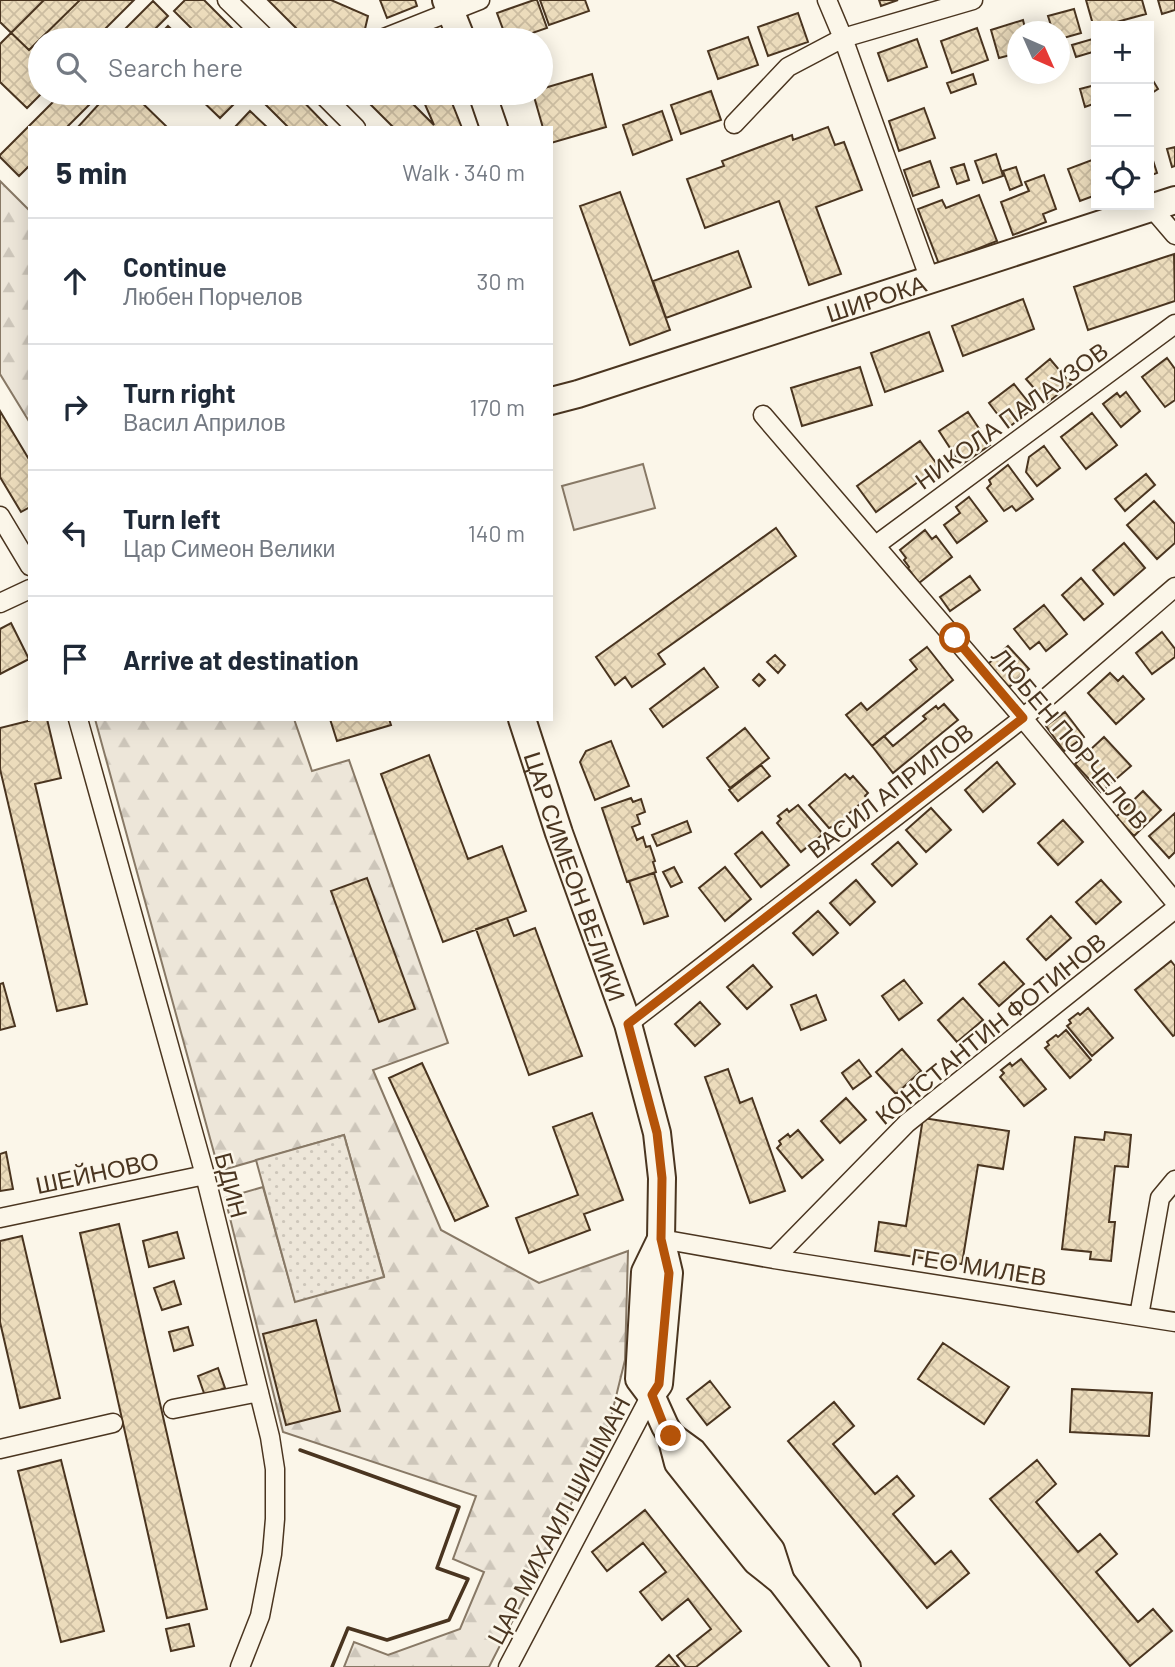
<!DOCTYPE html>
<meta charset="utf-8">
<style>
:root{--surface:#fff;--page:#f2f2f3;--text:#1f2937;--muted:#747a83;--line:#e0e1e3}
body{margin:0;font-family:Barlow,sans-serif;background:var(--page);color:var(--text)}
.controls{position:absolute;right:21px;top:21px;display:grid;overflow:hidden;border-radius:0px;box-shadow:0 4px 18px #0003}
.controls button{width:63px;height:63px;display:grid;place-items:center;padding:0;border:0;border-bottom:2px solid var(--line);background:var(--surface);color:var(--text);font:35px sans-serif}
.compass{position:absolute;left:1007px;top:21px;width:63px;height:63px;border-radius:50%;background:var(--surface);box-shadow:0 4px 18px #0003;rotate:135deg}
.stop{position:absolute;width:21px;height:21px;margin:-16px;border:5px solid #b45309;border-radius:50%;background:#fff}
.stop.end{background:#b45309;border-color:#fff;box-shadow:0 2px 7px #0008}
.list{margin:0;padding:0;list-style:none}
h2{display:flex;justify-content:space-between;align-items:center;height:91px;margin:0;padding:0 28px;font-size:30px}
h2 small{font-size:23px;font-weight:400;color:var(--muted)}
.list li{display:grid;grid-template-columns:46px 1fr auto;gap:21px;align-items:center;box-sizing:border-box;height:126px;padding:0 28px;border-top:2px solid var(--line)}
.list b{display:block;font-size:26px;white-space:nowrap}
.list p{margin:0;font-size:23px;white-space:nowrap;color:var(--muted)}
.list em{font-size:23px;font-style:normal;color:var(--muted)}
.icon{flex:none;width:38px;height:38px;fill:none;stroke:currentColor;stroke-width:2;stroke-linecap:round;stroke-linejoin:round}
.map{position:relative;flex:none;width:1175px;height:1667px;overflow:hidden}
.search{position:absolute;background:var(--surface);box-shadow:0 4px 18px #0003;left:28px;top:28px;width:525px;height:77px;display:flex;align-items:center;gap:18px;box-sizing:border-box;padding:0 24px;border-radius:38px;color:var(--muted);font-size:26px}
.panel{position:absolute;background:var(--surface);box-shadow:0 4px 18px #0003;left:28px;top:126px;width:525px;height:595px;border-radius:0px}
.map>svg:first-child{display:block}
</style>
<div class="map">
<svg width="1175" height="1667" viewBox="0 0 1175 1667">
<defs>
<pattern id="forest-firs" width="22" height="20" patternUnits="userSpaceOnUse" patternTransform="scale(1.75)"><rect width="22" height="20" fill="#ede6d9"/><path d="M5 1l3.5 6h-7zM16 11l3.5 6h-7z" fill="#cdc6ba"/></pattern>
<pattern id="park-dots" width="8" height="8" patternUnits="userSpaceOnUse" patternTransform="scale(1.75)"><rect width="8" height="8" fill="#ede6d9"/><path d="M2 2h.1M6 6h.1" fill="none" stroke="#cdc6ba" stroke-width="1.8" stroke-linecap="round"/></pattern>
<pattern id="building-cross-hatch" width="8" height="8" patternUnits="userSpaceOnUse" patternTransform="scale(1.75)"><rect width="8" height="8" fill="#ecdcbc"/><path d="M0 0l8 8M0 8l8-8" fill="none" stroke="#ccbda1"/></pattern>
</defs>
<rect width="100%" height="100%" fill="#fbf6e9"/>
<path fill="url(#forest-firs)" stroke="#887966" stroke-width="2" d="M0 181 30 211V423L0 374Z
M95 719H294L312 771 349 760 448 1043 373 1070 441 1230 539 1283 628 1251 625 1360 610 1421 557 1534 489 1667H344L354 1642 388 1655 460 1629 484 1572 453 1559 476 1496 283 1432 225 1198 263 1187 295 1301 384 1276 344 1135 219 1171Z"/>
<path fill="url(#park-dots)" stroke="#887966" stroke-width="2" d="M344 1135 384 1277 295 1302 256 1160Z"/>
<path fill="#ede6d9" stroke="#887966" stroke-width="2" d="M643 464 655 508 574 530 562 486Z"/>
<path fill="url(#building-cross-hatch)" stroke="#4a3520" stroke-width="2" d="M0 0H80L29 50 0 22Z
M44 0H134L94 40H40V93H42L27 108 0 82V44Z
M185 0H204L244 40H203L174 11Z
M268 0H331L368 16 365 29 335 40H308Z
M380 0H415L417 6 387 18Z
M534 0H537L547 28 512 40H507L497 13Z
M540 0H585L589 11 549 25Z
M879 0H898L881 6Z
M1086 0H1142L1146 14 1102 26H1096L1094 28Z
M1158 0H1175V10L1162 14Z
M153 1 168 16 144 40H114Z
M1074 9 1081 33 1060 39V32H1053L1048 16Z
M798 13 808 42 768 56 758 27Z
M1023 20 1026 32H1018V53L999 58 991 30Z
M168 26 183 40H154Z
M977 28 988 60 952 73 941 41Z
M748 37 758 65 718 79 708 51Z
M1096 38V51L1076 57 1072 45Z
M917 39 927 67 888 81 878 53Z
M592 74 606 127 551 143V128H543L533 93H541V89Z
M973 74 976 84 951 93 947 83Z
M1149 74 1158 89 1149 95Z
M1095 85 1096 103 1085 107 1080 89Z
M711 91 721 120 681 134 671 105Z
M62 93H101L66 128H30V165L19 176 0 157V155Z
M109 93H132L168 128H77Z
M194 93H235L240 98 220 118Z
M254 93H295L329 128H289Z
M359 93H402L434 125 420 93H448L462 128H394Z
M924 108 935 138 899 151 889 121Z
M250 111 268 128H234Z
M662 111 672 140 633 155 623 125Z
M828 127 835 145 844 142 862 190 816 207 841 274 809 285 779 201 705 228 687 179 724 166 722 161 792 135 793 140Z
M1175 147V166L1172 167 1167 149Z
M1149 148 1157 173 1149 176Z
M996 154 1003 176 983 183 975 161Z
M1092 160 1096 171V195L1080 201 1068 169Z
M930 161 939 187 913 196 904 170Z
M964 164 969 180 957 184 951 168Z
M1016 167 1022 185 1010 190 1003 171Z
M1044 175 1056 209 1043 214 1046 222 1013 235 1001 202 1029 191 1025 182Z
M620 192 670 330 630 345 580 206Z
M979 195 997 241 939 264 918 209 942 200 946 208Z
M738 251 751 287 666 318 653 281Z
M1174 254 1175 301 1088 330 1074 287Z
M1023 299 1034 329 963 356 952 326Z
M929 332 943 371 885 392 871 353Z
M1167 358 1175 369V400L1165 407 1142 377Z
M1050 359 1071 384 1047 403 1026 379Z
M860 367 872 405 802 426 791 388Z
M1014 384 1033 408 1008 428 989 403Z
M1126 392 1140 411 1121 427 1103 404 1117 393 1120 397Z
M0 411 30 461V507L21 512 0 477Z
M968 412 990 445 961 465 939 431Z
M1092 413 1117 445 1086 469 1061 437Z
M920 441 939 467 876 512 857 486Z
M1044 446 1060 468 1037 486 1026 472 1029 457Z
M1008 465 1033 499 1016 511 1012 506 1004 511 987 488 991 484 989 480Z
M1146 474 1155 485 1125 511 1115 499Z
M969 497 987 521 957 543 944 525 960 513 956 507Z
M1154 501 1175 524V543L1157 559 1127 525Z
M776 528 796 556 658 654 665 664 632 687 625 677 615 685 596 657Z
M925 530 932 539 936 536 952 557 919 583 908 568 909 567 904 560 906 558 900 550Z
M1124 543 1145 568 1114 595 1093 570Z
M970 576 980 590 950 611 940 597Z
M1081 578 1103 604 1084 620 1062 595Z
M1044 605 1067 634 1046 651 1039 642 1030 649 1014 629Z
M11 623 29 659 0 674V629Z
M1162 632 1175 649V657L1152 674 1136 653Z
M1008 646 1029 669 1009 687 988 664Z
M927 647 953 680 872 746 846 715 861 703 867 710 917 669 910 660Z
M775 655 785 665 778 673 767 662Z
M704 668 718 687 663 727 650 709Z
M1110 673 1118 681 1123 676 1144 699 1116 724 1088 693Z
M759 674 765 680 759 686 753 680Z
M944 704 958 720 893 773 872 746 884 736 893 746 926 719 923 716 936 706 938 709Z
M1065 712 1084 737 1064 751 1046 726Z
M36 719H47L61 778 35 784 87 1004 57 1011 0 769V728Z
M330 719H389L391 725 337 741Z
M745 728 769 758 730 788 707 758Z
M1104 737 1131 766 1101 792 1075 764Z
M611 741 629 786 595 800 580 762 586 751Z
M429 755 468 859 502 846 526 911 443 942 381 774Z
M997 762 1015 784 983 812 965 790Z
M761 765 770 776 738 801 729 790Z
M845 774 850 779 853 776 868 793 865 796 867 798 846 816 849 818 837 829 834 826 829 828 809 805Z
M1143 791 1161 810 1134 836 1116 817Z
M631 798 633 802 641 799 645 812 637 815 640 824 632 827 637 840 643 837 646 847 650 846 655 861 653 862 656 872 627 882 602 808Z
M798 805 823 834 801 852 777 823 781 819 778 816 787 809 789 812Z
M931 808 951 830 926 852 906 830Z
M1175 813V852L1169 858 1149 836Z
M1063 820 1083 842 1058 865 1038 843Z
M687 821 691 832 657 846 652 835Z
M762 832 789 865 761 887 735 854Z
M898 842 917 864 892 886 872 864Z
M674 867 682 882 671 887 663 872Z
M725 867 751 899 725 921 699 888Z
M654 873 668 916 644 924 629 881Z
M367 878 415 1009 379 1022 331 891Z
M856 880 875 902 850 925 830 903Z
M1101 880 1121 902 1096 924 1076 902Z
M818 911 838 933 813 955 793 933Z
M1051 916 1071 938 1046 960 1027 939Z
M507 918 514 936 535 928 582 1056 529 1075 476 929Z
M1171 961 1175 966V1035L1173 1036 1135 990Z
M1004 962 1024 984 999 1006 979 984Z
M753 965 772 987 747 1009 727 987Z
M904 980 922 1003 899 1020 882 996Z
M3 983 15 1026 0 1030V984Z
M816 995 826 1020 801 1030 791 1005Z
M963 998 983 1020 957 1042 938 1020Z
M700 1002 720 1024 695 1046 675 1024Z
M1088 1008 1113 1038 1092 1056 1067 1026 1071 1023 1069 1020 1078 1013 1080 1015Z
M1066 1030 1091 1060 1070 1078 1045 1048 1049 1045 1047 1042 1056 1035 1058 1037Z
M902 1049 921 1071 896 1094 876 1072Z
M1021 1059 1046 1089 1024 1106 1000 1077 1004 1073 1001 1070 1010 1063 1012 1066Z
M859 1060 871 1076 853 1089 842 1073Z
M422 1063 488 1206 455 1221 389 1078Z
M728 1069 740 1103 752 1098 785 1191 750 1203 705 1077Z
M846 1098 866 1120 840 1143 821 1121Z
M592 1113 623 1200 584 1214 590 1230 529 1253 516 1218 578 1195 553 1127Z
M923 1118 1009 1131 1003 1169 978 1165 962 1264 875 1251 879 1222 906 1226Z
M798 1130 823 1160 802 1178 777 1148 781 1144 779 1141 788 1134 790 1137Z
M1105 1132 1131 1135 1128 1167 1115 1166 1109 1222H1115L1111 1261 1090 1259 1091 1252 1062 1249 1075 1137 1104 1140Z
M6 1152 13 1189 0 1191V1154Z
M119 1224 207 1609 167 1618 80 1233Z
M177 1232 184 1258 149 1267 143 1241Z
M22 1236 60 1398 20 1408 0 1322V1241Z
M174 1281 181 1304 162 1310 154 1288Z
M316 1320 340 1411 286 1425 263 1334Z
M188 1327 193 1345 174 1351 169 1332Z
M943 1343 1009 1387 984 1424 918 1379Z
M218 1368 225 1388 205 1396 198 1376Z
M710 1381 730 1407 707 1425 687 1399Z
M1072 1389 1152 1393 1149 1436 1070 1432Z
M834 1402 854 1426 833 1444 875 1494 897 1476 914 1496 893 1514 935 1564 951 1551 969 1573 927 1608 788 1441Z
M61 1460 104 1631 61 1642 18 1471Z
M1037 1460 1056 1484 1036 1502 1078 1552 1100 1534 1117 1554 1096 1572 1138 1622 1153 1609 1172 1631 1130 1666 990 1499Z
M645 1510 741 1631 696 1667H686L677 1656 711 1629 688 1599 662 1620 640 1592 666 1572 643 1543 607 1571 592 1552Z
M189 1624 194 1646 171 1651 166 1629Z
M669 1655 679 1667H656Z"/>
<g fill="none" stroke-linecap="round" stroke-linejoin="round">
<defs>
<path id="street" d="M227 0 268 40
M827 0 843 38 930 280
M379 40 480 0
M321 93 356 128
M734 124 788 67 843 38 973 0
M1151 207 1175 235
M763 415 1017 711 1175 902
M0 516 30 566
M876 545 1175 324
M0 603 30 589
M78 719 205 1175 270 1437 275 1469V1519L272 1554 260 1616 240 1667
M628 1024 1023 718 1175 587
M0 1218 205 1175
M661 1239 774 1259 907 1123 1175 909
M774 1259 1175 1322
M1139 1316 1160 1198 1175 1180
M173 1409 259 1392
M0 1449 113 1423
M508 1667 651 1395"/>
<g id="secondary">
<path d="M446 0 462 40"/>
<path d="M482 93 494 128"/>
<path id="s1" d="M551 401 578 394 1175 200"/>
<path id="s2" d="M522 719 559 833 628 1024 657 1133 662 1178 661 1239 669 1273 659 1384 651 1395"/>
<path d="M661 1239 645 1272 639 1379 651 1395 665 1426 671 1436 678 1463 756 1561 781 1581 847 1667"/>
<path d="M671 1436 693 1452 771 1550 781 1581"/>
</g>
</defs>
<use href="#street" stroke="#4a3520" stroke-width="21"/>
<use href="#secondary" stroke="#4a3520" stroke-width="30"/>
<use href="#street" stroke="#fbf6e9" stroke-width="18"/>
<use href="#secondary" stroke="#fbf6e9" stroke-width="26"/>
<path stroke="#4a3520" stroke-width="3.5" d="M300 1450 459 1507 437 1568 468 1579 449 1620 387 1640 348 1628 332 1667"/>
</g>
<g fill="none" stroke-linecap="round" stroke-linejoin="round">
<path stroke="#b45309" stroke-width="9" d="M671 1436 664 1426 652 1395 659 1384 669 1273 661 1239 662 1178 657 1133 628 1024 1023 718 955 638"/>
</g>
<g text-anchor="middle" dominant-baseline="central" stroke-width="5" stroke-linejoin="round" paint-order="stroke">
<g font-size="24" fill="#4a3520" stroke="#fbf6e9">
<text stroke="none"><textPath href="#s1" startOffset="341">ШИРОКА</textPath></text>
<text transform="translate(1011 415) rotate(-36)">НИКОЛА ПАЛАУЗОВ</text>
<text transform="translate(1071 738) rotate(50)">ЛЮБЕН ПОРЧЕЛОВ</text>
<text transform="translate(890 790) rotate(-38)">ВАСИЛ АПРИЛОВ</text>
<text stroke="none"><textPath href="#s2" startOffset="166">ЦАР СИМЕОН ВЕЛИКИ</textPath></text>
<text transform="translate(990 1028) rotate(-39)">КОНСТАНТИН ФОТИНОВ</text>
<text transform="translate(97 1172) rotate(-12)">ШЕЙНОВО</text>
<text transform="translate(232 1185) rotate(75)">БДИН</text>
<text transform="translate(979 1266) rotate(9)">ГЕО МИЛЕВ</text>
<text transform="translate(558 1520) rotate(-62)">ЦАР МИХАИЛ ШИШМАН</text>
</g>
</g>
</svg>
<div class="controls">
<button>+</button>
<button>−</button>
<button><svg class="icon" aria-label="locate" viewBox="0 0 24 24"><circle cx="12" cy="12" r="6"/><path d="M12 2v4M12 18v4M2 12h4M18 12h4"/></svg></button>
</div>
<svg class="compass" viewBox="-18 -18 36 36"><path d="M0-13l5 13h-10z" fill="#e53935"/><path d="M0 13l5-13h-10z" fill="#747a83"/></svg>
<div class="stop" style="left:955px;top:638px"></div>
<div class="stop end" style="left:671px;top:1436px"></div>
<div class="search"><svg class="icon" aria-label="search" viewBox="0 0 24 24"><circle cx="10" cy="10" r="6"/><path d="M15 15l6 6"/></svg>Search here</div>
<section class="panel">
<h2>5 min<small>Walk · 340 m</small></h2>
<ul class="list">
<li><svg class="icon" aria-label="ahead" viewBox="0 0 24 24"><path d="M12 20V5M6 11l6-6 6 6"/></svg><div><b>Continue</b><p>Любен Порчелов</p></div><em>30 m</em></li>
<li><svg class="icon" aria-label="right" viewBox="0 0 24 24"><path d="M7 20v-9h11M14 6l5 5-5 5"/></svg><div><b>Turn right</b><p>Васил Априлов</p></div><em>170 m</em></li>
<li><svg class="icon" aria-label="left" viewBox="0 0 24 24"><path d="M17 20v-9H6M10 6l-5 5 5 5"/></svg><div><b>Turn left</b><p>Цар Симеон Велики</p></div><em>140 m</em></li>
<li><svg class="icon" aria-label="arrive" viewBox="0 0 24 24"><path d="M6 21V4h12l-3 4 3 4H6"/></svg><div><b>Arrive at destination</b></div></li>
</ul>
</section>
</div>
